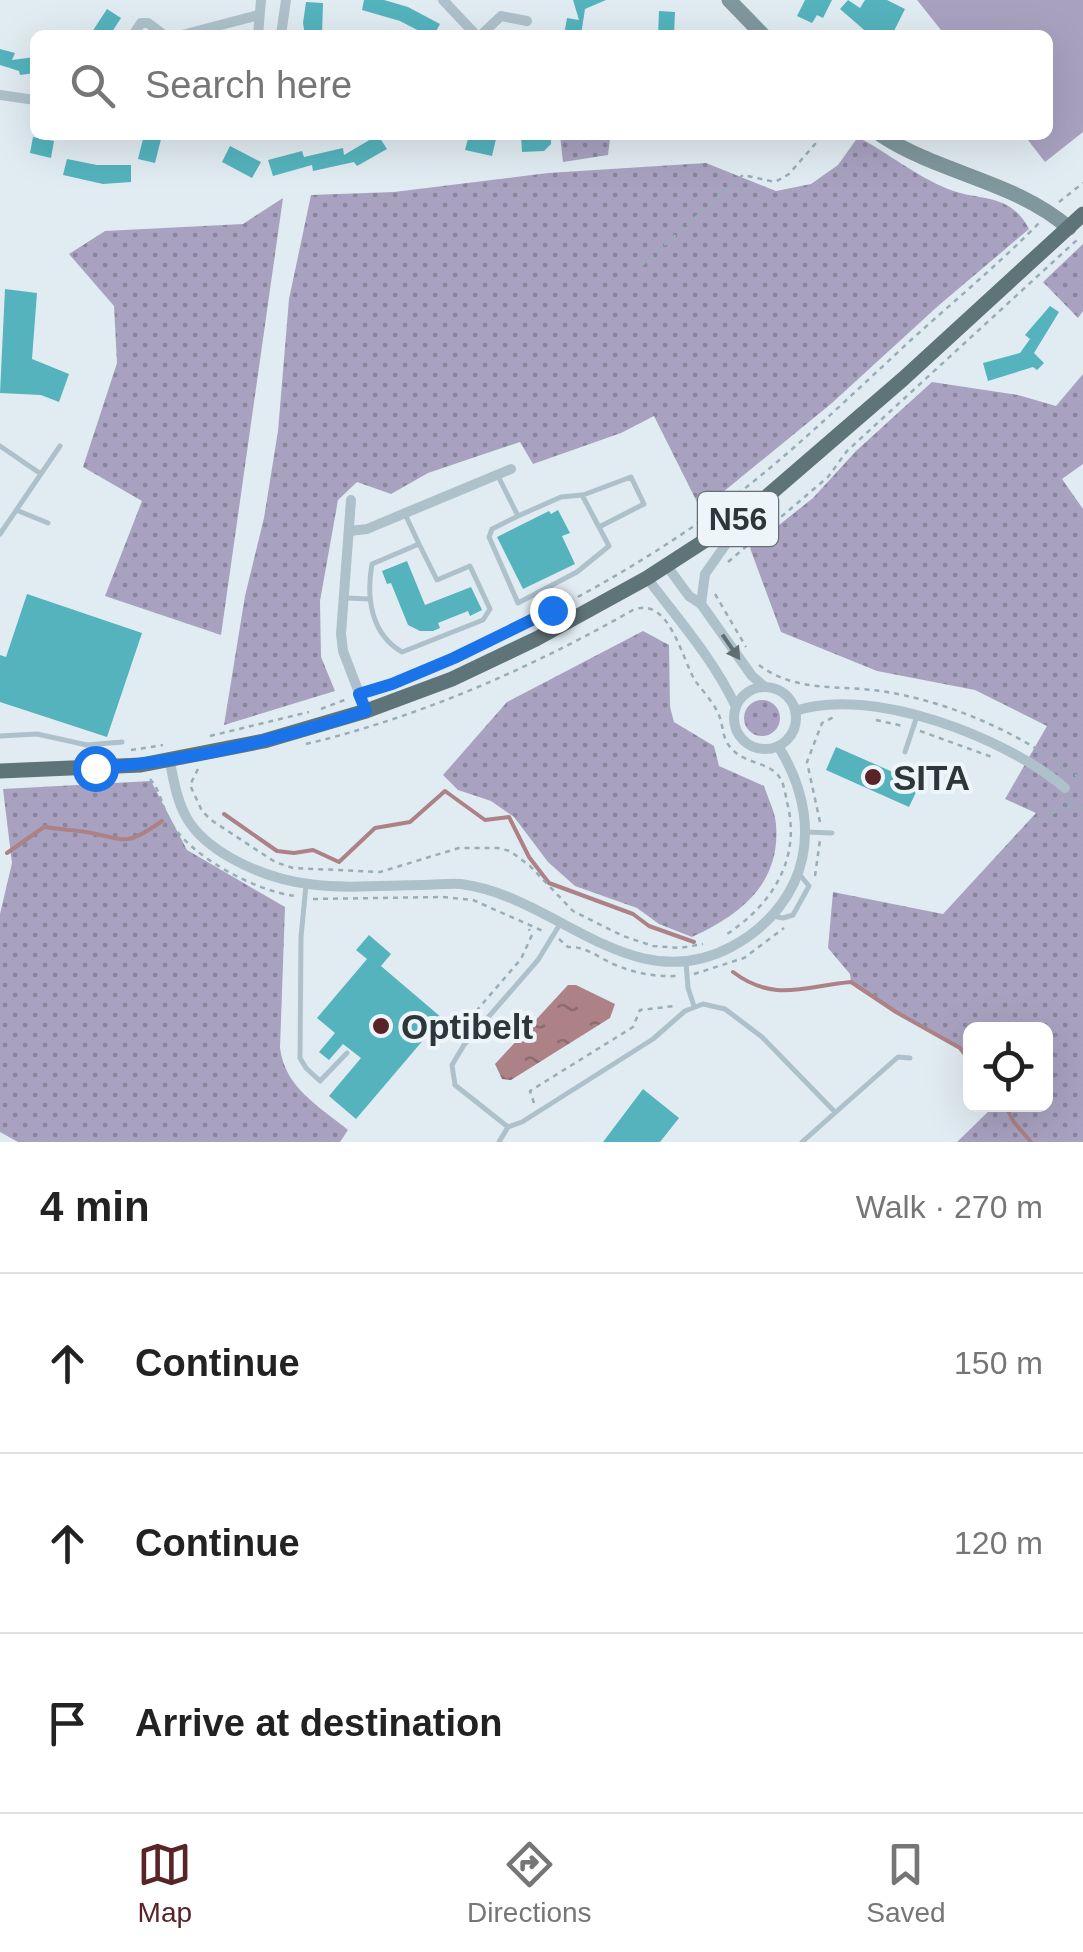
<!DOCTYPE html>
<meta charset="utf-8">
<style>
:root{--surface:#fff;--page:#f2f2f2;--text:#222;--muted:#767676;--line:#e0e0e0;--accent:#582428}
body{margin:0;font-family:Arial,sans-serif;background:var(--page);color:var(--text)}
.controls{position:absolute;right:30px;bottom:30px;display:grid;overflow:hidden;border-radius:15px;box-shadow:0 10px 40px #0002}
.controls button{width:90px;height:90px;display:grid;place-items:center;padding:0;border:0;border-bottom:2px solid var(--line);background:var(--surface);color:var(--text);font:50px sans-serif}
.stop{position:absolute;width:30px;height:30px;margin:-22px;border:8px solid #1a73e8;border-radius:50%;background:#fff}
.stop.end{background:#1a73e8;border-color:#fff;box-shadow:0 2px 10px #0008}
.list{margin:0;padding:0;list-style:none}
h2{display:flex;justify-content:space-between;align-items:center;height:130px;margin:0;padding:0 40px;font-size:42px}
h2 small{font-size:32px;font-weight:400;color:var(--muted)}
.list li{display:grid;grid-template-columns:65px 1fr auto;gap:30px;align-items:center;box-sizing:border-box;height:180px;padding:0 40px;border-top:2px solid var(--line)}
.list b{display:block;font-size:38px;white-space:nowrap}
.list em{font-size:32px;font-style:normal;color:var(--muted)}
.icon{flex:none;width:55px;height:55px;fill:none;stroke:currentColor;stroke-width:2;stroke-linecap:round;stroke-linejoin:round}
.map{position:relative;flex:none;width:1083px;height:1142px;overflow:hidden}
.search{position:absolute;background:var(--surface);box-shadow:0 10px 40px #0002;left:30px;right:30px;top:30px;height:110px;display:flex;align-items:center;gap:25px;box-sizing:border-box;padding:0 35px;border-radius:15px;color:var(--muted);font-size:38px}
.sheet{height:670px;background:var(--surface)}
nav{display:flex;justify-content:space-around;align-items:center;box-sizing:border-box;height:140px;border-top:2px solid var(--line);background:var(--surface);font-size:28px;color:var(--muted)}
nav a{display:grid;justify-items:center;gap:5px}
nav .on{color:var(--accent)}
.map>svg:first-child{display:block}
</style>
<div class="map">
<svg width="1083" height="1142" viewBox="0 0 1083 1142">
<defs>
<pattern id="grass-dots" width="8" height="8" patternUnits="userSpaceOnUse" patternTransform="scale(2.5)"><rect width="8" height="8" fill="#a8a2c0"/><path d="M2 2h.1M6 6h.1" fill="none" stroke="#89859d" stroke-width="1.8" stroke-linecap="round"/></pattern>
<pattern id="water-ripples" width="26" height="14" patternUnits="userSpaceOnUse" patternTransform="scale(2.5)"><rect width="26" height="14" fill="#ad8286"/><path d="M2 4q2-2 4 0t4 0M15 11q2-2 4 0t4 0" fill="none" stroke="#8d6b6f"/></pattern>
</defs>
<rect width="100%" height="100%" fill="#e1ecf2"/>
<path fill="url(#grass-dots)" d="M560 135 610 139 608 155 563 162Z
M858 137C886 152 918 177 948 189 979 202 1009 191 1029 229L938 306 832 403 701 510 654 416 621 433 533 464 520 442 428 473 391 494 357 482 338 500 320 601 321 657 335 691 224 725 245 596 264 518 278 431 289 299 311 195 394 192 548 173 706 163 776 191 811 184 838 165Z
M283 198 221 635 105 596 142 501 83 467 117 363 114 306 69 254 105 231 243 224Z
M1083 244V311L1078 318 1043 282Z
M1083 374V464L1062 479 1083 509V1142H957L995 1105 1046 1104V1030H970V1061L960 1048 896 1012 851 982 850 974 828 948 833 892 943 914 1036 813 1005 799 1047 726 975 690 877 671 781 632 750 548 813 498 856 451 932 382 1018 395 1056 406Z
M643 631 669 645 670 707 674 722 714 746 719 766 764 786C768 798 775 812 776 824 781 884 740 915 692 937L659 924 637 908 575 886 548 862 514 817 491 801 458 790 443 775 507 702Z
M744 718a18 18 0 1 1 36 0a18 18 0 1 1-36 0Z
M151 781 187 850 285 907 280 1048C285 1088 319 1106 348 1130L340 1142H18L0 1132V914L12 863 3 789Z"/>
<path fill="#a8a2c0" d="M917 0H1083V132L1045 162 1024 135H1048V35H945Z"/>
<path fill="url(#water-ripples)" d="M568 985H576L615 1004 610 1018 511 1080 502 1079 495 1064Z"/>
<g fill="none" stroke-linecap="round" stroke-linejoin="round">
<path stroke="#ad8286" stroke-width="4" d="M224 814 277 851 294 853 313 850 339 862 375 828 410 822 445 791 485 820 509 817 529 857 549 883 633 914 649 926 694 942
M7 853 44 827C58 829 72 830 86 832 126 839 124 848 162 821
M733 972C774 1003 805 986 851 982L896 1012 960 1048 970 1061
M1005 1104 1013 1121 1031 1142"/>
</g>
<path fill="#54b3bd" d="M364 0H384L408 7 440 24 434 35H427L400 21 362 10Z
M573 0H606L585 9 581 35H564L567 18 579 20Z
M805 0H832L823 18 817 15 812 23 797 16Z
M848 0 860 8 865 0H887L905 9 892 35H870L840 9Z
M306 2 323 3 322 35H305L303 23Z
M107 9 121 18 110 35H90Z
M659 11 675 12 674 35H658Z
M0 49 15 53 12 60 35 57V73L20 75 19 71 0 65Z
M144 135H162L155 163 138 159Z
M378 135 387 149 357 166 354 162 313 171 312 165 273 176 268 160 302 151 304 157 343 148 344 155Z
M469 135 496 139 492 156 465 150Z
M521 135H543L551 139V144L544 151 522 152Z
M33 137 54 141 51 158 30 153Z
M230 146 261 162 252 178 222 162Z
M67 159 97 165H131V182L103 184 63 175Z
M5 289 37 293 32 359 69 374 59 402 41 395 0 393Z
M1050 306 1059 312 1034 353 1044 363 1037 370 1033 367 988 381 983 363 1020 353 1030 339 1025 335Z
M558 510 570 533 562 536 575 564 523 589 497 537 549 511 551 514Z
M407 561 425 605 471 587 482 610 470 616 468 611 438 623 440 628 433 631H420L408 625 391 583 387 584 382 571Z
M27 594 142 633 107 737 0 702V655L6 657Z
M836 747 920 784 909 807 826 770Z
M369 935 391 954 381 966 442 1018 356 1119 329 1096 361 1058 343 1044 329 1060 319 1052 335 1033 317 1018 367 959 356 950Z
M643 1089 679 1118 660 1142H603Z"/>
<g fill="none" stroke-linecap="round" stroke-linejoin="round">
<path stroke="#98adb6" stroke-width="2.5" stroke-dasharray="5 5" stroke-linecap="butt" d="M1059 202 1083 183
M642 265 743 175 775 182 789 174 823 135
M728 562 828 477 847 451 1078 239
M715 594 746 647
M759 665C797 694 843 684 887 692 956 704 1021 734 1077 776L1075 783
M368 691C488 647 606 589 711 514 783 462 846 400 911 340 954 301 999 264 1040 222
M321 709 347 699
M876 720 903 726
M920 731 992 757
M210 736 309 712
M306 744C420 717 531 668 633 610 670 595 682 661 696 682 703 691 713 702 718 713 724 725 721 737 731 748 743 763 764 761 777 774 784 781 785 793 787 802 802 860 771 906 724 936
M131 750 163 745
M198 769 190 785 202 811 211 820 275 862 293 868 380 872 459 848H498L510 851 530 866 573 911 623 936 653 946 680 948 703 944
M150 779C161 791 162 808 170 821 190 857 256 891 295 896
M1068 807 1083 808
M1033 821 1067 807 1068 798
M820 822 807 762 822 723 834 717
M815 876 820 840
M313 899 442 897 473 900 543 931
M559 939 568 947C585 946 598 957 613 964 634 973 654 977 677 976
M694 974 744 958 784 928
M455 1042 453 1038 521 959 532 935 529 929
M534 1103 530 1091 633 1027 640 1010 675 1006"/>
<path stroke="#aec1ca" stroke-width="5" d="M0 446 41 474
M498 476 518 516 492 529 489 537 518 603 577 572 609 546 582 495 561 497 518 516
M583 495 631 477 644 504 599 527
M16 510 48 523
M405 514 419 544 372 564C366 598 371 634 402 652L483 620 490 609 470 566 437 580 419 544
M0 534 60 446
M347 598 369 599
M0 736 37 734 87 745 122 742
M905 752 917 716
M806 832 832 833
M306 885 301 937 300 1058 306 1068 320 1081 347 1053
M773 916 783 918 793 915 809 886 800 875
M686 962 688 988 694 1006
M508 1127 455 1085 452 1065 464 1045 538 960 560 924
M499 1142 508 1127 522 1122 653 1039 685 1011 703 1004 725 1009 762 1037 835 1112
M802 1142 898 1057 910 1058"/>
<path stroke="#aec1ca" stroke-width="10" d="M443 0 476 35
M133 35 141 23H148L164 35
M182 35 259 15
M258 35 261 0
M281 35 286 0
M481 35 501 16 527 21
M0 95 35 100
M351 500 341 634 343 651 366 711
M350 531 367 529 511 469
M667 566 689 596 701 604 752 676 765 687
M647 578C679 620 714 660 736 707
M701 604 705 574 745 517
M734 718a31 31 0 1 1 62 0a31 31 0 1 1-62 0Z
M795 711C871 685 1007 738 1065 788
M170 761C178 810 187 833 231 858 297 895 351 886 423 885 436 885 449 883 461 884 556 896 631 1000 731 947 759 932 780 912 794 883 815 837 804 787 778 746"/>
<path stroke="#7f979d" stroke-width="15" d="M729 0 763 35
M881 135C940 174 1015 181 1069 228"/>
<path stroke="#5e7479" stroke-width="15" d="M0 771 141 765 264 741 366 711 452 679 536 639 647 578 749 512 903 379 1083 214"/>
</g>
<defs><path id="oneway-solid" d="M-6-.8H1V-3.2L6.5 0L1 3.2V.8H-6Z" transform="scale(2.5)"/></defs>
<use fill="#606e73" href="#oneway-solid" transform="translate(731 647) rotate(55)"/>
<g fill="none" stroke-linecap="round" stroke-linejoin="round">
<path stroke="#1a73e8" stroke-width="12" d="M95 768C188 762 278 740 366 711L359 694 392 684 454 658 552 610"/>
</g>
<g fill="#582428" stroke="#eef5fa" stroke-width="4">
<circle cx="873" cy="777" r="10"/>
<circle cx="381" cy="1026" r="10"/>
</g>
<g text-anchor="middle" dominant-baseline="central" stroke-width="8" stroke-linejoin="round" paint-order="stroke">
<rect fill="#eef5fa" stroke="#667073" stroke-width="2.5" x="698" y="492" width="80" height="54" rx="8"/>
<g font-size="32" font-weight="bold" fill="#2c3739">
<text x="738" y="519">N56</text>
</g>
<g font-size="35" font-weight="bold" fill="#2c3739" stroke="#eef5fa" text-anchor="start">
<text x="893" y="777">SITA</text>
<text x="401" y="1026">Optibelt</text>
</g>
</g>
</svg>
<div class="controls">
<button><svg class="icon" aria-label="locate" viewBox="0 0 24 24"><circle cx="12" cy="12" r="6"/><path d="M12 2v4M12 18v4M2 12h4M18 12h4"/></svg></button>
</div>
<div class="stop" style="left:95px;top:768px"></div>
<div class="stop end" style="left:552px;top:610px"></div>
<div class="search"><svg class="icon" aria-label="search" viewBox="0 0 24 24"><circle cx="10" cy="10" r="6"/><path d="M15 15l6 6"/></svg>Search here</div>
</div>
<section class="sheet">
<h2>4 min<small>Walk · 270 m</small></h2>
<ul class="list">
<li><svg class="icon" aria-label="ahead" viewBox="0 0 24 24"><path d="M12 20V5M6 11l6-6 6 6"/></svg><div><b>Continue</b></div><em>150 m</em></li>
<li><svg class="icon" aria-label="ahead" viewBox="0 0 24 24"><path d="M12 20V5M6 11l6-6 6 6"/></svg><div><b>Continue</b></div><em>120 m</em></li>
<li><svg class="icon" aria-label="arrive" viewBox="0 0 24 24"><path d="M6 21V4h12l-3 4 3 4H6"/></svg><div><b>Arrive at destination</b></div></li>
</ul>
</section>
<nav>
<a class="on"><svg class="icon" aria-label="map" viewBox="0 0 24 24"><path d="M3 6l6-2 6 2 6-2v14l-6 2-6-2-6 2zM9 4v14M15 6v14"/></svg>Map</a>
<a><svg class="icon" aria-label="directions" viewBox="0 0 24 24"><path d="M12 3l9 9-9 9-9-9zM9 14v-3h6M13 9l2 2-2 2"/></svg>Directions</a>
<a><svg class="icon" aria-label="saved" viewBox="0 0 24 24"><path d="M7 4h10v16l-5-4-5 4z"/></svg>Saved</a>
</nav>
